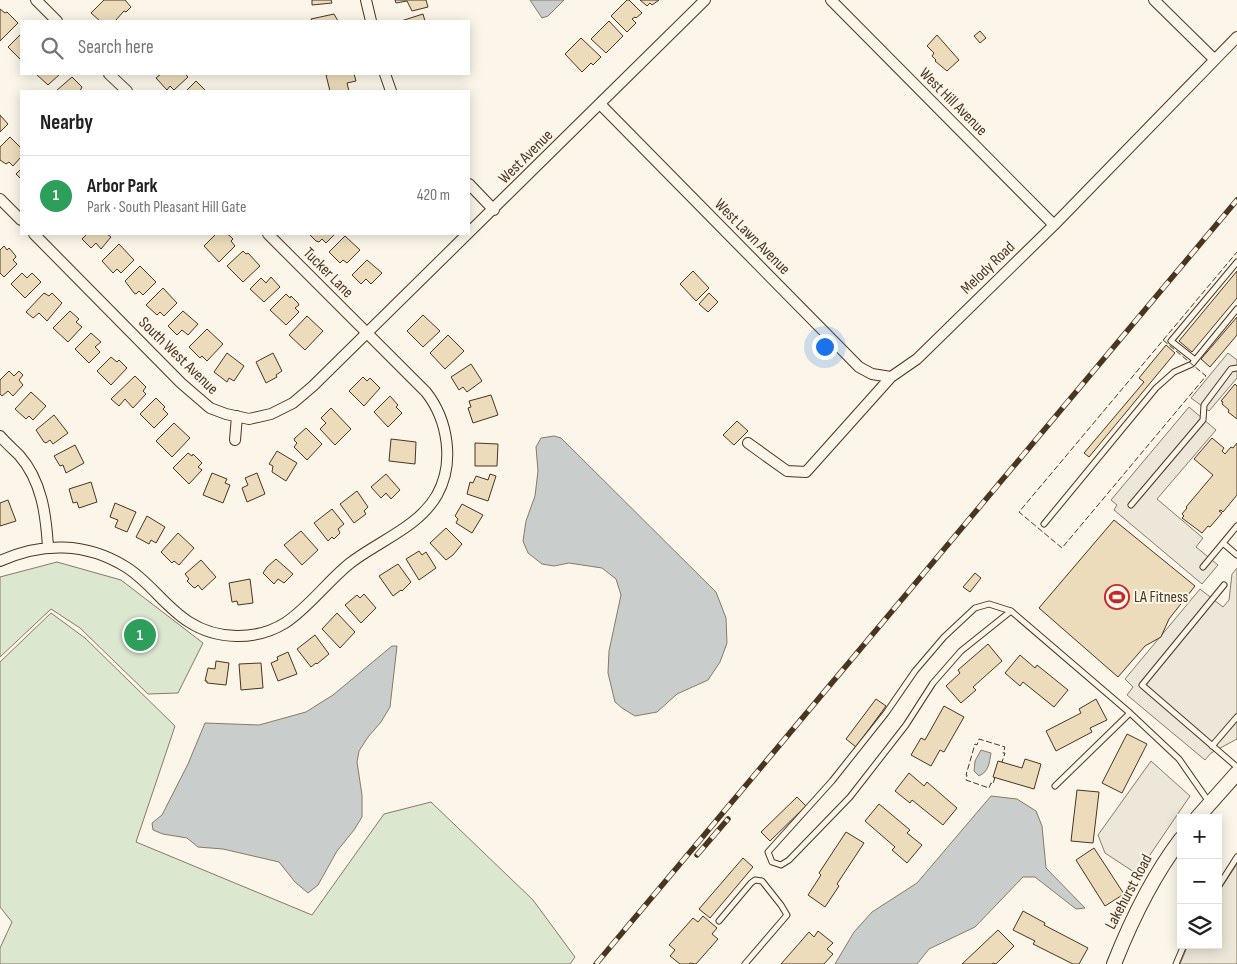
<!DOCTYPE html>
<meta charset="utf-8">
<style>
:root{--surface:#fff;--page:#f2f2f2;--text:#202124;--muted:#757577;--line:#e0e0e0;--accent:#ea580c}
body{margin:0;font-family:"Sofia Sans Condensed",sans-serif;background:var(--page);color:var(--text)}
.controls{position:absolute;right:15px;bottom:15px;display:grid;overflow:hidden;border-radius:0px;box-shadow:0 2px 12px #0003}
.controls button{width:45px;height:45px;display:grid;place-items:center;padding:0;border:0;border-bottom:1px solid var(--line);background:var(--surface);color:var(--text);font:25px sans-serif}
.you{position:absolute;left:824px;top:346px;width:18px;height:18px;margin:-12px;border:4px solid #fff;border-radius:50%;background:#1a73e8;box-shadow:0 0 0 8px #1a73e833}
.badge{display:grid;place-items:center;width:32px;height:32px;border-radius:50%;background:var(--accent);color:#fff;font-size:16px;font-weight:700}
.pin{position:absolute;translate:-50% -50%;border:2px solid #fff;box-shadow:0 1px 5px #0006}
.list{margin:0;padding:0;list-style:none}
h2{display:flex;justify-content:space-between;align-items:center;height:65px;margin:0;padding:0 20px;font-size:21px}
h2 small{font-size:16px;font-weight:400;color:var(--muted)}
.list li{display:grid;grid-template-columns:32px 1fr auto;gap:15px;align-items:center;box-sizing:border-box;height:80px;padding:0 20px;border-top:1px solid var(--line)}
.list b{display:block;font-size:19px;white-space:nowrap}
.list p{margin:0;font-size:16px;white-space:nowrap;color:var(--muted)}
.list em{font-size:16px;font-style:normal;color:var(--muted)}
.icon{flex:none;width:28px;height:28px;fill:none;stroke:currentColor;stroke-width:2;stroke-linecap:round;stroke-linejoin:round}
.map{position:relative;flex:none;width:1237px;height:964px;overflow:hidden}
.search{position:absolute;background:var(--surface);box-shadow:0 2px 12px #0003;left:20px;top:20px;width:450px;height:55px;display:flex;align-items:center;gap:12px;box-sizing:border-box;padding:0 18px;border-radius:0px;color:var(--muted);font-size:19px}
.panel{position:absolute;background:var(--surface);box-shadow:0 2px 12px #0003;left:20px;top:90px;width:450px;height:145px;border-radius:0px}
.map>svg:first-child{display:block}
</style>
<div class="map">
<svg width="1237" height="964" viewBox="0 0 1237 964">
<rect width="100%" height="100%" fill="#fbf6e9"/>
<path fill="#dce7d0" stroke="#887966" d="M57 562 121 580 203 643 178 693 148 694 80 628 51 609 0 657V577Z
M51 613 85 638 175 726 136 842 312 915 384 814 431 802 533 900 575 957 570 964H0V948L12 922 0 907V662Z"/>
<path fill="#ede7d9" stroke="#887966" d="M1228 353 1237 360V378L1209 411 1191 398Z
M1189 407 1216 430 1157 499 1203 538 1196 547 1218 565 1202 584 1114 510 1117 505 1111 500Z
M1237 568V739L1211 753 1205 760 1127 695 1133 687 1125 679 1200 589 1223 607 1229 600 1232 574Z
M1151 761 1190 796 1137 874 1105 853 1098 835Z
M1237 864V964H1180L1188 945H1218V893Z"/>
<path fill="#c9cecd" stroke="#887966" d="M530 0H564L548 16 542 18Z
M554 436 561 438 716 592 726 618 727 643 720 662 708 680 677 694 657 712 635 716 622 708 615 702 608 673 609 651 621 595 616 579 602 568 569 563 554 566 542 564 528 553 523 541 526 521 535 496 538 471 536 447 541 438Z
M392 646H397L390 707 381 722 368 737 359 751 357 762 362 795V817L354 830 337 851 318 885 308 893 295 882 279 862 223 849 198 847 187 838 163 834 153 830 152 823 162 815 188 764 205 723 259 725 306 712 333 695Z
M981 750 991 753C989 764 989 771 979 776L974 771 975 761Z
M991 796 1017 799 1036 811 1042 826 1046 868 1085 908 1076 909 1035 877H1023L975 927 929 949 917 964H835L854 932 872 912 917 883Z"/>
<path fill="#ecdcbc" stroke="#4a3520" d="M104 0H125L131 7 126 12 124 11 115 21H100L91 13Z
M312 0H331L332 3 312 5Z
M395 0H426L428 7 412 11 407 1 396 3Z
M627 0H629L642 13 636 18 635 17 632 19 636 23 627 32 611 16Z
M640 0H659L652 5 650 3 647 6Z
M0 9 5 13 7 12 18 23 0 41Z
M334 14 338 21H312L311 19Z
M423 14 425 21H401Z
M609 21 623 36 606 53 591 39Z
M980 31 986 38 980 43 974 36Z
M21 34V60L8 47Z
M937 35 959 60 947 71 935 61 936 60 932 56 934 53 927 46Z
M581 38 601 57 593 65 591 63 582 72 565 54Z
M36 74H60L48 85Z
M161 74H185L188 77 174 90 170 86 167 90 156 78Z
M330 74H354L356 81 347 83 349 91H330L326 75Z
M72 77 82 87 80 91H56Z
M196 81 206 91H186Z
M0 115 8 124 0 132Z
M10 137 21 148V157L13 166 9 162 6 164 0 160V147Z
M21 169V179L16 174Z
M87 234H107L111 237 101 249 96 243 91 248 82 239Z
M216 234H227L230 236 233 239 231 241 235 246 219 262 204 246Z
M309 234H335L326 243 322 239 319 242 316 241Z
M345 236 360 250 347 263 343 260 340 263 329 252Z
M119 244 134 260 121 273 117 269 113 273 102 261Z
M4 246 7 250 9 248 15 255 16 257 13 260 17 264 4 277 0 273V250Z
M243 251 246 254 248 253 260 266 243 282 227 266Z
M367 260 382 273 371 284 366 279 361 284 352 275Z
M140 266 156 282 143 295 139 291 136 294 134 293 125 281Z
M693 271 709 288 696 301 680 284Z
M1237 271V298L1192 352 1179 341Z
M22 273 27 278 32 273 41 282 25 298 11 284Z
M271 277 280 287 264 302 250 289 261 278 266 283Z
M163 288 177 303 164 316 160 312 157 315 146 305Z
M44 293 49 296 52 293 62 303 47 321 39 313 33 318 26 312Z
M709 293 718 302 708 312 699 304Z
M286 294 290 298 291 296 298 303 299 305 295 308 299 312 286 325 270 310Z
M70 311 79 319 76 322 82 327 68 342 53 328Z
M183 311 198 324 188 335 182 330 177 335 168 326Z
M423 315 440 331 423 347 407 331Z
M307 316 323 331 305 350 289 335Z
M1237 317V335L1210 367 1201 359Z
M207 329 223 344 207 361 202 356 200 358 189 347Z
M91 333 101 342 95 347 100 352 89 363 75 349Z
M448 335 464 351 445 369 430 353Z
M1166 345 1175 353 1089 457 1084 453 1144 382 1139 378Z
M227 353 244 366 234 381 229 378 227 382 214 372Z
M273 353 282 371 276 375 277 377 266 383 256 362Z
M111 357 117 362 119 360 127 368 111 385 97 371Z
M471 364 482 381 467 392 463 387 459 390 451 377Z
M9 371 14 376 19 371 23 375 19 380 23 385 13 396 8 391 2 396 0 394V380Z
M135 376 146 387 143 391 146 394 133 408 125 399 119 406 111 399Z
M363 377 367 381 370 378 380 388 364 406 349 391Z
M1235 384 1237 386V419L1228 412 1229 410 1222 404 1223 402 1221 401Z
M31 392 46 406 33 420 29 416 26 419 15 409Z
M491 395 498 415 473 423 468 408 471 407 469 401Z
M390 396 398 405 396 407 402 413 388 427 374 412Z
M156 398 165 407 163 409 168 414 154 428 140 414Z
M331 408 351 429 335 445 320 429 326 423 321 418Z
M54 415 68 433 53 444 50 440 46 443 44 442 36 430Z
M737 421 748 431 734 445 723 435Z
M174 423 190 438 172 457 156 441Z
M306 428 322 444 307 460 294 447 297 443 294 440 295 438Z
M1212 438 1224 448 1222 451 1225 454 1231 447 1233 448 1237 443V495L1223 512 1221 510 1219 511 1222 513 1210 527 1208 526 1202 533 1182 518 1184 516 1182 514 1187 508 1186 507 1213 475 1194 459Z
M391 439 416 442 415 464 389 461Z
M475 443 498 444 497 466H475Z
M75 445 84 463 66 473 63 465 60 466 54 456Z
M277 451 297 463 286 481 272 472 273 466 269 464Z
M188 453 192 456 193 454 202 463 198 467 202 470 189 484 173 468Z
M212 473 227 479 225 483 230 485 223 503 203 495Z
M257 473 265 494 247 502 242 488 248 485 245 478Z
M386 474 400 490 391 499 386 493 381 498 371 487Z
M490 474 496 476 488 501 467 494 470 482 473 483 476 476 488 480Z
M91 482 97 502 79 508 77 502 73 503 69 489Z
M357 491 368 507 364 511 366 514 354 523 340 504Z
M8 500 16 521 0 526V503Z
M115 503 136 512 127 532 115 527 118 520 110 517Z
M462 504 483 515 472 533 456 523 458 519 455 516Z
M332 509 344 524 338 529 340 533 334 539 332 537 328 541 314 523Z
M147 516 165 527 156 543 151 540 149 544 136 537Z
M1114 520 1195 586 1169 619 1161 637 1145 646 1118 677 1039 608Z
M446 528 462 544 453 555 446 560 430 543Z
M301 531 318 550 302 565 284 545Z
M178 533 194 548 179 565 174 561 172 563 161 552Z
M419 551 422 555 426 552 436 568 419 580 406 559Z
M276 559 293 574 284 583 278 579 274 584 263 573 267 567Z
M201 560 216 577 202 590 198 585 195 588 193 587 187 581 189 579 185 574Z
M398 564 411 582 402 591 401 590 393 596 379 576Z
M975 573 981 578 970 592 963 587Z
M250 579 253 603 238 605 237 601 232 602 229 583Z
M364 594 376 608 361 623 345 605 357 595 360 598Z
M337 613 355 632 340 648 322 629Z
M315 635 329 654 317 664 316 663 311 667 297 649Z
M988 644 1002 661 973 687 976 690 961 703 946 686 960 673 958 670Z
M288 652 297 674 278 681 271 663 278 660 277 657Z
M1020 655 1035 668 1037 665 1068 690 1054 707 1023 682 1020 686 1005 673Z
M216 661 229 663 226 685 207 683V681H205L208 668 215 669Z
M261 663 263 688 241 690 239 664Z
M876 699 886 706 856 747 846 739Z
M1096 699 1107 720 1090 728 1092 732 1056 751 1046 731 1081 713 1079 709Z
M944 706 964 717 944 752 940 750 931 766 911 755 921 738 925 740Z
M1127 734 1147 744 1122 793 1102 783Z
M1025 759 1041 764 1034 789 993 777 998 761 1022 768Z
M909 773 924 786 927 782 957 808 943 825 912 800 910 803 895 791Z
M1077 790 1099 792 1093 843 1071 841Z
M797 797 806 806 770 841 761 832Z
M879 804 910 830 907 833 922 845 907 863 892 850 895 847 865 821Z
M846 832 864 843 837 884 839 886 825 907 808 895 821 875 819 873Z
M1094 848 1124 894 1105 906 1076 860Z
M743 858 753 867 710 918 699 909Z
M1023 911 1045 923 1044 925 1088 948 1079 964H1073L1033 944 1035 941 1013 930Z
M703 916 717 928 712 934 718 939 696 964 690 963 689 964H680L670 956 675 950 669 945 693 918 698 922Z
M998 930 1014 946 996 964 993 963 992 964H962Z
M818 931 833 943 827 949 833 954 824 964H781L809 932 814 937Z"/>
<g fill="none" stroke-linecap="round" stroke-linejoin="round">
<defs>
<path id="service" d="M1195 360 1171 341 1237 262
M1131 505 1203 420 1204 405 1231 369 1237 368
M1044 524 1156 388 1174 372 1192 364 1237 309
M1223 543 1237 555
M1203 567 1237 526
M1224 585 1142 685 1237 767
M1011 611 961 651 933 683 906 725 850 797 789 860 781 865 772 862 768 852 832 781 886 713 915 671 944 637 975 608 989 604 1011 611 1130 713 1179 759 1209 802
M1212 746 1237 717
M1055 786 1130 713
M1218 887 1237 857
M719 921 751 883 755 880 762 881 781 905 787 915 745 964
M1176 964 1184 945"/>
<path id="minor" d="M36 0 57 21
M366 0 371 21
M831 0 1054 225
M1154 0 1214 59
M109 74 127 91
M385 74 391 91
M600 104 859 367 872 374 891 377
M469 184 494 210
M0 199 21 220
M34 234 181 383 210 408 226 414 249 419 271 414 293 403 313 386 705 0
M0 436C6 443 13 449 19 455 42 481 46 515 48 547
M235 440 237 416
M748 443 787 471 806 472 891 377 917 359 1054 225 1237 37
M0 561C42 542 86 542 126 567 150 582 165 607 189 622 217 640 256 641 285 623 307 609 328 581 349 564 378 541 418 528 437 495 455 463 448 420 426 392L268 234"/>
<path id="tertiary" d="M1197 818 1237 773
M1114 964C1131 921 1152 877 1181 839"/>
</defs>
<use href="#service" stroke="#4a3520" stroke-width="7"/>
<use href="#minor" stroke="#4a3520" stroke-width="12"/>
<use href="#tertiary" stroke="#4a3520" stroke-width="16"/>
<use href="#service" stroke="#fbf6e9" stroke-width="5"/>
<use href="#minor" stroke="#fbf6e9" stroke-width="10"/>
<use href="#tertiary" stroke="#fbf6e9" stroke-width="14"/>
<defs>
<path id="rail" d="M697 855 728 819
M596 964 1237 200"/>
</defs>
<use href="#rail" stroke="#4a3520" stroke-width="5.5"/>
<use href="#rail" stroke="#fbf6e9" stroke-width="4" stroke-dasharray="11" stroke-linecap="butt"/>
<path stroke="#4a3520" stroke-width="1" stroke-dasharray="6 2.5" stroke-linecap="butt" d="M1163 340 1206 376 1062 548 1019 512 1237 252
M995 777 993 784 991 783 989 788 966 780 967 775H966L975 744 977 745 979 739 1005 747 1003 753H1005L1002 762"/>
</g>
<defs>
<symbol id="stadium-ring" viewBox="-11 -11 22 22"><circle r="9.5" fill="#fbf6e9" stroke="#c62828" stroke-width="1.5"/><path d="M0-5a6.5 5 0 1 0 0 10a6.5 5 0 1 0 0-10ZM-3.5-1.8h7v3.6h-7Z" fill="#c62828"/></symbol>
</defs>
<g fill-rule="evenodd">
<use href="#stadium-ring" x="1103" y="583" width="28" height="28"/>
</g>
<g text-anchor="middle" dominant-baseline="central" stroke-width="4" stroke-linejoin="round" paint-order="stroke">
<g font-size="16" fill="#4a3520" stroke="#fbf6e9">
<text transform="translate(953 102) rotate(45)">West Hill Avenue</text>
<text transform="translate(526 157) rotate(-45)">West Avenue</text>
<text transform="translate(752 237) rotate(45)">West Lawn Avenue</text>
<text transform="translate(988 268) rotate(-44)">Melody Road</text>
<text transform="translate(328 273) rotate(45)">Tucker Lane</text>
<text transform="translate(178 356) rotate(44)">South West Avenue</text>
<text transform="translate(1129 892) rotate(-62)">Lakehurst Road</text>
</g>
<g font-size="16" fill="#4a3520" stroke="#fbf6e9" text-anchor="start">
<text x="1134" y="597">LA Fitness</text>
</g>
</g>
</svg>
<div class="controls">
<button>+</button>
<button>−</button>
<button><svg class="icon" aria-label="layers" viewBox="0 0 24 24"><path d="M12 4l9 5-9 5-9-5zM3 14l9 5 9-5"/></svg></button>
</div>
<div class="you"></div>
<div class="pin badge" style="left:140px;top:635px;background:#2e9e5b">1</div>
<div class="search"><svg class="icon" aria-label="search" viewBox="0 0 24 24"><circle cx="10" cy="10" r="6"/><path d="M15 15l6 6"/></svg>Search here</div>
<section class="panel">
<h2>Nearby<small></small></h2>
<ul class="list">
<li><span class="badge" style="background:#2e9e5b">1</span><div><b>Arbor Park</b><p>Park · South Pleasant Hill Gate</p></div><em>420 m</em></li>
</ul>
</section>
</div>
